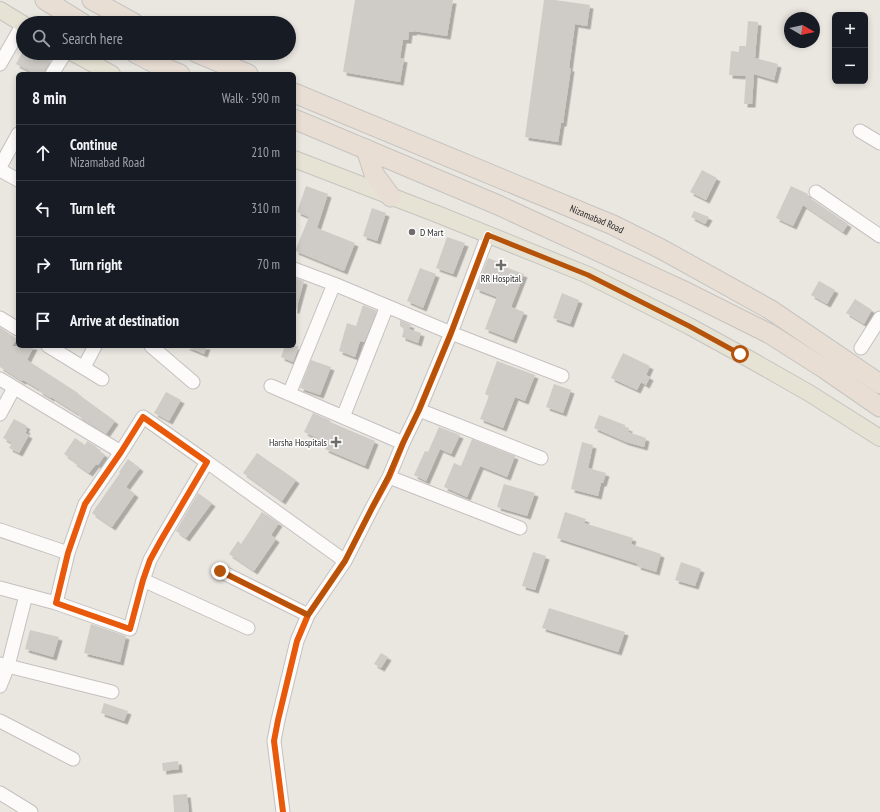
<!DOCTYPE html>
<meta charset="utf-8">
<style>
:root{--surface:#171b24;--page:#242831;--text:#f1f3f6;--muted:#9ea1a6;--line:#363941}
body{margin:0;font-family:"PT Sans Narrow",sans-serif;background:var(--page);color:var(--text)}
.controls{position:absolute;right:12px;top:12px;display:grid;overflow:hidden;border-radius:6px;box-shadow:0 2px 6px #0003}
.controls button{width:36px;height:36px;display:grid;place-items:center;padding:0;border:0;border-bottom:1px solid var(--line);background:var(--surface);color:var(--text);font:20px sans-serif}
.compass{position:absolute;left:784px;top:12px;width:36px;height:36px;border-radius:50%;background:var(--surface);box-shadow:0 2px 6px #0003;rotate:99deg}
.stop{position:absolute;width:12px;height:12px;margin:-9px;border:3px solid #b45309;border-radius:50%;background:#fff}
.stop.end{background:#b45309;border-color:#fff;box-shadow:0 1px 4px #0008}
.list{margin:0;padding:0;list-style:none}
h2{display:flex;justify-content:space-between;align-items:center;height:52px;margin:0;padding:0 16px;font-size:17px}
h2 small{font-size:13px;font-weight:400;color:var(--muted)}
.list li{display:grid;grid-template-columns:26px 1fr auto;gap:12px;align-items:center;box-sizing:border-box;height:56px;padding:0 16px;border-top:1px solid var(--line)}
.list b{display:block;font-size:15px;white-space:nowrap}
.list p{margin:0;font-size:13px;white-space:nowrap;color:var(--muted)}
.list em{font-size:13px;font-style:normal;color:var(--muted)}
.icon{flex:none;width:22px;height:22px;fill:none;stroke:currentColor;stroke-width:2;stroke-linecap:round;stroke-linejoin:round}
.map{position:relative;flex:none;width:880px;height:812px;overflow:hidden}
.search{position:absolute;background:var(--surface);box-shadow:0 2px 6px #0003;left:16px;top:16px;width:280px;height:44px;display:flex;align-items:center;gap:10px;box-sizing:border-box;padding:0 14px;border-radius:22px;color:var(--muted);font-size:15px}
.panel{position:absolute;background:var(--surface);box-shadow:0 2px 6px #0003;left:16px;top:72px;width:280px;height:276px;border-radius:6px}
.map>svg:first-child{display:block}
</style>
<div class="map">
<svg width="880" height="812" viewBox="0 0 880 812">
<defs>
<filter id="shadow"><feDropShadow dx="3.5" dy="3.5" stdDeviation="0" flood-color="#0004"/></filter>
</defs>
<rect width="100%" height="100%" fill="#eae6e0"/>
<path fill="#cfccc7" filter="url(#shadow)" d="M355 0H453L447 36 414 31 413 32H409L408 40H403L400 58 404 59 400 82 343 72Z
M544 0H555L590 5 587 26 575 24 569 68H571L563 123H561L558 142 525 137Z
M748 21 758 22 755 58 778 64 774 80 754 74 752 104H744L746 76 729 75 731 51 739 52V46H746Z
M22 53H36L51 61 45 70 44 74H35L16 64Z
M702 170 717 178 706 200 690 192Z
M306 186 328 194 317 228 355 243 344 271 295 251 309 217 297 212Z
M791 186 808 194 807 196 848 224 843 232 803 205 793 226 776 218Z
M372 208 386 213 377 241 363 236Z
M694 211 709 217 705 224 691 217Z
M447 237 465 243 453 274 436 268Z
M488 258 506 265 505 267 524 274 511 307 524 312 513 340 485 329 497 297 476 289Z
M420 268 436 274 423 308 407 301Z
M294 278 304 281 296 310H294Z
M819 281 835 290 827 304 811 295Z
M562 293 579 300 570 324 553 318Z
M855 299 872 310 864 324 846 313Z
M363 305 377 311 364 342 360 341 355 357 339 351 347 323 356 326Z
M400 320 411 325 409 329 421 333 418 343 402 337 404 329 400 326Z
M0 327 17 339 12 346H34L27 360 78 393V394L115 421 106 434 92 425 78 415V414L51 397V398L39 391 40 390 23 380 22 381 0 367Z
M185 346H207L204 354Z
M285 346H299L293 362 281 357Z
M623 353 650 366 646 375 650 377 646 385 641 382 637 390 611 378Z
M311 360 331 367 320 395 300 388Z
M497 361 535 375 525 401 515 397 503 428 480 419 489 396 485 394Z
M554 384 571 390 563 413 546 407Z
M166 392 181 400 169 421 154 413Z
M313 413 331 421 330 422 375 441 365 466 325 449 328 443 304 432Z
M599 415 625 425V427L629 428 628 432 646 438 644 447 626 442 594 428Z
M14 419 27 426 25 429 27 430 25 433 29 435 19 453 9 448 12 443 3 438Z
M439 427 460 435 451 454 440 449 426 481 414 475 425 451 428 452Z
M75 438 85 445 87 441 97 447 96 448 105 455 98 465 96 464 89 473 73 462 74 461 64 454Z
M472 439 515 456 507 477 480 466 467 497 444 487 454 463 461 466Z
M582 442 593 445 588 468 606 473 603 483H601L598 496 571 489Z
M257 453 296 480 282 501 243 473Z
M128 459 140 468 126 487 135 494 112 527 92 513 120 473 119 472Z
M504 484 535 493 527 516 497 507Z
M198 493 212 503 186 538 176 531Z
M262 512 279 523 271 535 276 539 254 571 229 554 238 541 241 544Z
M565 512 586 519 584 523 633 538 631 544 661 554 656 572 637 566 638 564 557 538Z
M533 552 546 556 535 590 522 586Z
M681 562 701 569 695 586 675 580Z
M549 608 625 632 618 652 542 628Z
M91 624 126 636 120 662 84 653Z
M30 630 59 637 53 657 25 649Z
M381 653 388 657 381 668 374 664Z
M104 703 128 711 124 721 101 713Z
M178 761 179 769 163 771 162 763Z
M187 794 189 812H174L173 795Z"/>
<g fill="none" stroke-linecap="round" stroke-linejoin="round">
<defs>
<path id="minor" d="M0 64 23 24
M52 74 65 53
M860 131 880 143
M0 167 18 134
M0 170 18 180
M816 192 880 236
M294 269 334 284 451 333 562 376
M0 318 18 329
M48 346 102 379
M151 346 193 382
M861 348 880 318
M84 367 95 346
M0 379 121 452
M271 386 403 443
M289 394 334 284
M419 410 541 458
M0 414 14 388
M143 417 207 462 161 540 150 560 143 580 130 629 56 603 68 553 85 504 121 452Z
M343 417 387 306
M207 462 345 561
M389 477 520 528
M0 530 68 553
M220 571 308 615 345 561 372 508 389 477 403 443 419 410 451 333 488 235
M143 580 248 628
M0 588 56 603
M0 664 112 692
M0 686 8 666 26 595
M0 721 73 759
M0 793 31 812
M283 812 274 741 278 720 297 641 308 615"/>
<path id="major" d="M0 10 23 24
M73 53 112 74
M294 159 437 214 588 275 689 326 751 360 809 393 880 438"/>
<g id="highway">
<path d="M45 0 82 23"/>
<path d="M92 0 134 23"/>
<path d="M135 53 160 66 180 74"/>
<path d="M197 53 248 74"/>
<path id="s1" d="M294 93 613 225 663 250 771 310 880 384"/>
<path d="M294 119 498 205 682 290 770 334 825 369 880 407"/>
<path d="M366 149 374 174 391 197"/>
</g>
</defs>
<use href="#minor" stroke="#c3c2c1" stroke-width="15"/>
<use href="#major" stroke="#c5c4c1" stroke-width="18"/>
<use href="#highway" stroke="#c5c4c1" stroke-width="21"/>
<use href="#minor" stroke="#fcfbfa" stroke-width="13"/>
<use href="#major" stroke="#e7e3d4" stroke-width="16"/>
<use href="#highway" stroke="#e9ded4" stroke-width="19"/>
<defs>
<path id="cycleway" d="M143 417 207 462 161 540 150 560 143 580 130 629 56 603 68 553 85 504 121 452Z
M220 571 308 615 345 561 372 508 389 477 403 443 419 410 451 333 488 235
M283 812 274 741 278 720 297 641 308 615"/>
</defs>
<use href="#cycleway" stroke="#fff" stroke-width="8"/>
<use href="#cycleway" stroke="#e8590c" stroke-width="6"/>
</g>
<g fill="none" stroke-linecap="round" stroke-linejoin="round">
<path stroke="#b45309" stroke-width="5" d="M220 571 308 615 345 561 372 508 388 477 403 443 419 410 451 333 488 235 588 275 689 326 740 354"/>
</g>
<g fill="#6e6c6a" stroke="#fff" stroke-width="1.5">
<circle cx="412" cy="232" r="4"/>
<path d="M499 259h4v4h4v4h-4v4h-4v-4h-4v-4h4z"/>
<path d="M334 436h4v4h4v4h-4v4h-4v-4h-4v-4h4z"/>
</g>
<g text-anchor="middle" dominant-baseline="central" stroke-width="3" stroke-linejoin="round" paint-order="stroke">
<g font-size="10" fill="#2b2b2b" stroke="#fff">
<text stroke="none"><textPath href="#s1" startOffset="328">Nizamabad Road</textPath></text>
</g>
<g font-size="10" fill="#2b2b2b" stroke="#fff" text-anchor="start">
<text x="420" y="232">D Mart</text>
<text x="501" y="278" text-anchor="middle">RR Hospital</text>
<text x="327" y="442" text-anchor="end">Harsha Hospitals</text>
</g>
</g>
</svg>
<div class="controls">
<button>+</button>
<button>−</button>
</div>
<svg class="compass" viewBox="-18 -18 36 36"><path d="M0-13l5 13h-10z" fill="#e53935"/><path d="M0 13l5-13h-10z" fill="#9ea1a6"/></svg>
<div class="stop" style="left:740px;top:354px"></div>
<div class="stop end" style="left:220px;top:571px"></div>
<div class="search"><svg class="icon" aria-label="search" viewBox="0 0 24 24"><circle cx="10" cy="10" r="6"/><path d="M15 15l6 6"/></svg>Search here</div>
<section class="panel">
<h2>8 min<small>Walk · 590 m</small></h2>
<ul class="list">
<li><svg class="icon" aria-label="ahead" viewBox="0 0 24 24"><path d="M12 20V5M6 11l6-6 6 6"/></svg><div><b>Continue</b><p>Nizamabad Road</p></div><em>210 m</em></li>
<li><svg class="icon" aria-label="left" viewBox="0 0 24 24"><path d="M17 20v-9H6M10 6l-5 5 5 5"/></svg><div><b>Turn left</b></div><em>310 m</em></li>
<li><svg class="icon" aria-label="right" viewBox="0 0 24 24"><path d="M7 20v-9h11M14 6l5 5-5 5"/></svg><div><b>Turn right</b></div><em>70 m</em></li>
<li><svg class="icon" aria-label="arrive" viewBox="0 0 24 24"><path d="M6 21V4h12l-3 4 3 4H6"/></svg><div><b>Arrive at destination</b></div></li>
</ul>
</section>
</div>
